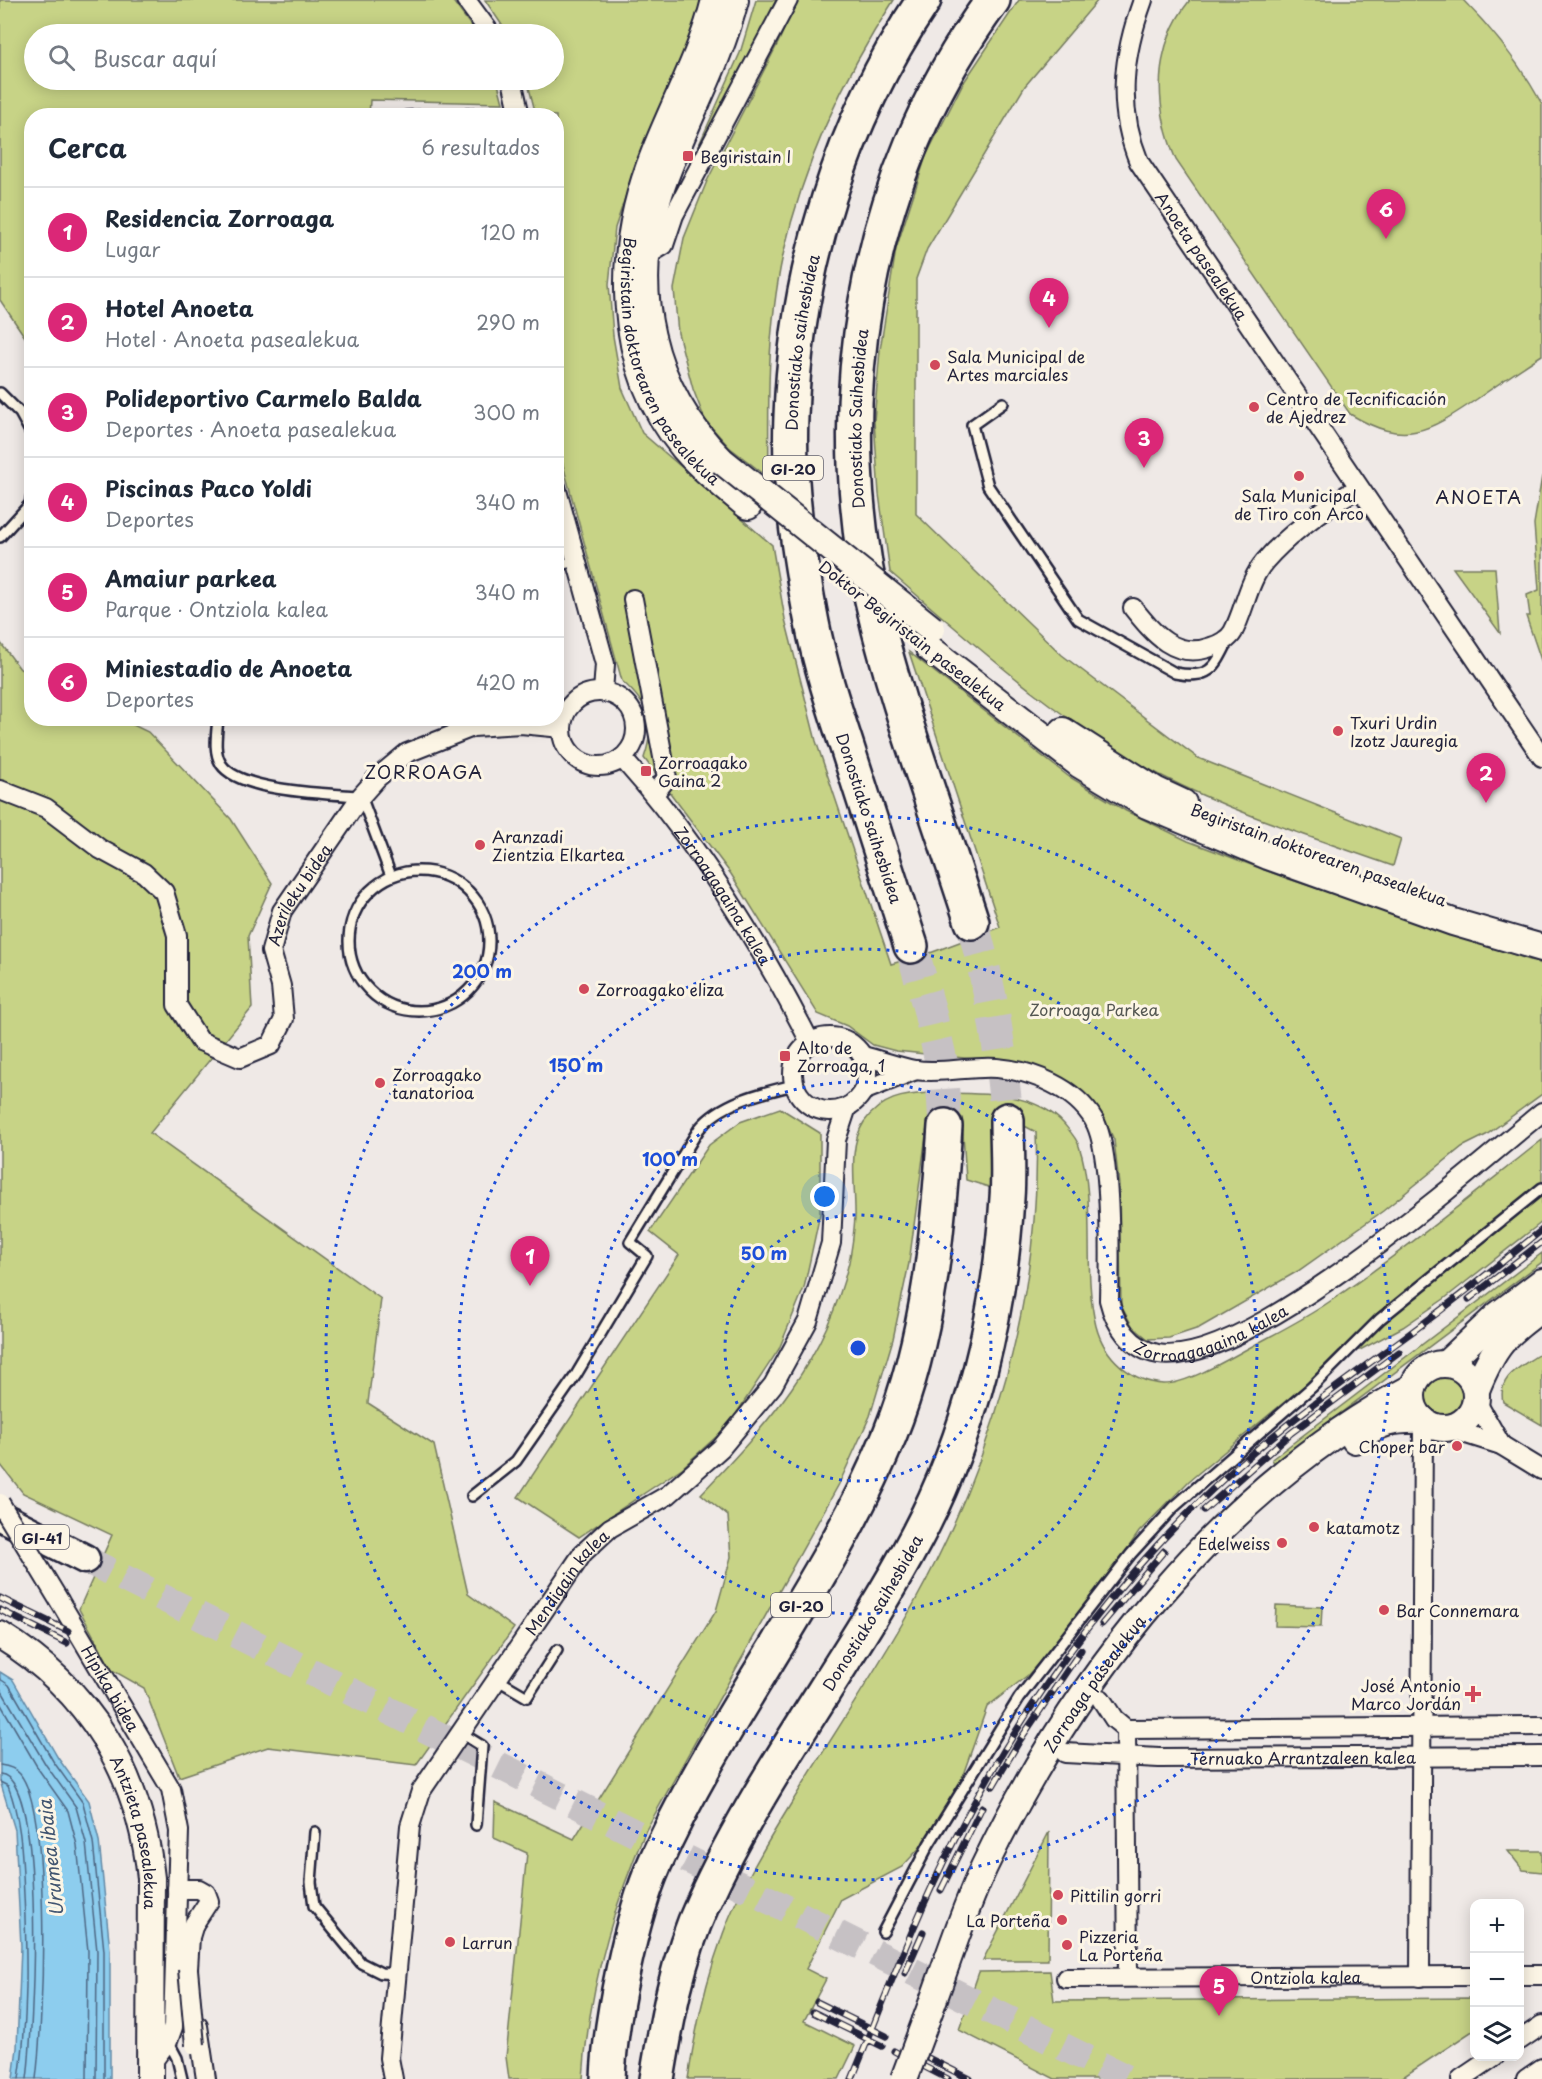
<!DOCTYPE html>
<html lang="es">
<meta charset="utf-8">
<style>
:root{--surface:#fff;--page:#f6f6f7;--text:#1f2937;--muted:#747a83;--line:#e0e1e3;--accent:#db2777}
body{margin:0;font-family:"Playpen Sans",sans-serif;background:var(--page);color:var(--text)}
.controls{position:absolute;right:18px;bottom:18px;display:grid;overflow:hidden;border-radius:12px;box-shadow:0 3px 15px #0003}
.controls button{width:54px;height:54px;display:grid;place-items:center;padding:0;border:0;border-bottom:2px solid var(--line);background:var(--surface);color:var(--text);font:30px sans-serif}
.you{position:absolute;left:825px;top:1197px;width:21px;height:21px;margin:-15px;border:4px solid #fff;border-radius:50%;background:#1a73e8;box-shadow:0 0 0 9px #1a73e833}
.badge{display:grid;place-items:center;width:39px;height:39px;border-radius:50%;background:var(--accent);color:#fff;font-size:20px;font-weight:700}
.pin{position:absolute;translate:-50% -50px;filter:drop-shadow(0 2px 3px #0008)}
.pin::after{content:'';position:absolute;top:32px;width:21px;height:18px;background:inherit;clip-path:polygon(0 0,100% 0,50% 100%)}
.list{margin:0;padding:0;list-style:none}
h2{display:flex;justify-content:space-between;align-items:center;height:78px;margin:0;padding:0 24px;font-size:26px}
h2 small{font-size:20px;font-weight:400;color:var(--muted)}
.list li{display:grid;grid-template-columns:39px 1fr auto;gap:18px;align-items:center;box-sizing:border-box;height:90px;padding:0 24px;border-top:2px solid var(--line)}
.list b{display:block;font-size:22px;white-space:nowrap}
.list p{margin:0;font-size:20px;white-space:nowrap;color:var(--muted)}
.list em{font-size:20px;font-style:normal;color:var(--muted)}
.icon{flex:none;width:33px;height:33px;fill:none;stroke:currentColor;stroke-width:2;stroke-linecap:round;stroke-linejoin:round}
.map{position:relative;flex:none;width:1542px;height:2079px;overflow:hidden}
.search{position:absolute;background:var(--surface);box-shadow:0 3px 15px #0003;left:24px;top:24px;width:540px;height:66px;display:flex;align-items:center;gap:15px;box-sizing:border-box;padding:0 21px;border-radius:33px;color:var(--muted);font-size:22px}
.panel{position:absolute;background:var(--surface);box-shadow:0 3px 15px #0003;left:24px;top:108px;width:540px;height:618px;border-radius:24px}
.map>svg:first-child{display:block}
</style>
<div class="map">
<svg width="1542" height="2079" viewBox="0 0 1542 2079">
<rect width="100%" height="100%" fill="#efe9e6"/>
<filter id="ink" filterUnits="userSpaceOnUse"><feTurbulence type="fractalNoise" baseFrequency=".0167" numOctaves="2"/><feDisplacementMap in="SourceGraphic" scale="12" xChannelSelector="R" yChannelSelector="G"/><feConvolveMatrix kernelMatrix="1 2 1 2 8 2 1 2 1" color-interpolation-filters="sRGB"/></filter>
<g filter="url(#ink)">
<path fill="#c7d386" stroke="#747a60" stroke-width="1.5" d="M0 0H452L477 34H34V80H497L503 103 370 100 369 116H32L31 346 0 300Z
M485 0H706L635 168 615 228 609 284 613 336 622 388 642 433 772 545 785 619 816 741 891 964 930 953 1000 927 909 652 1068 776 1126 811 1188 841 1286 878 1542 964V1094L1486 1135 1462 1147 1383 1211 1298 1271 1199 1328 1169 1338 1148 1339 1133 1327 1121 1306 1119 1185 1114 1140 1105 1120 1095 1105 1078 1089 1048 1072 1013 1063 896 1051 873 1045 847 1026 818 1014 731 874 644 758C656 723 649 705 622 681L557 443 556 357 560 321 556 239V116L536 115 527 80H554V34H508Z
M756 0H776L749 59 694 156 740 53Z
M797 0H894C843 77 804 164 783 255 767 328 768 404 769 478L729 447 705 420 693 389 678 333 674 289 684 238 707 181 778 43Z
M1019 0H1098L1025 86 927 249 916 279V514L1062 655 1198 758 1401 839 1393 866C1314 838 1234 813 1160 775 1060 723 975 645 890 572L879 494 874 421 880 350 896 249 926 156 962 85Z
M1190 0H1463C1493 30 1521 66 1542 104V355C1520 369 1498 384 1477 399 1428 432 1405 447 1350 414L1176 160C1154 107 1152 47 1190 0Z
M1542 476V663L1526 616H1530L1527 595 1539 590 1534 524Z
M1453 568H1495L1500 633Z
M0 642 20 669 31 674 32 718 121 719 148 732 231 819 272 883 248 936 252 1008 150 1133 381 1299 368 1403 434 1445 468 1594 514 1628 416 1765 268 1747 179 1777 144 1688 112 1670 79 1609 112 1535 23 1493 0 1464Z
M931 1093C974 1094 1033 1089 1064 1124 1069 1130 1077 1139 1079 1146 1097 1199 1082 1271 1096 1326 1104 1357 1131 1382 1164 1384 1186 1384 1227 1360 1247 1349 1274 1334 1303 1320 1329 1302 1403 1252 1472 1195 1542 1140V1222L1444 1299 1403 1327 1360 1350 1339 1351 1305 1385 1189 1481 1139 1532 1089 1605 1028 1675 987 1707 948 1817 902 1867 841 1899 806 1969 826 1979 804 2021 855 2046 839 2079H688C695 2030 706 1980 723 1934 739 1889 764 1848 789 1807 830 1739 875 1673 913 1605 992 1463 1042 1295 1036 1132L1017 1122 992 1188 966 1180 962 1118 928 1120 909 1263 893 1339 870 1416 839 1484 646 1830C612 1909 588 1993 583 2079H509L506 2057 527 1853 494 1838 495 1802 574 1839 716 1611 731 1557 728 1516 701 1494C769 1422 825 1362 849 1262 852 1248 854 1231 855 1217 856 1187 847 1148 864 1122 881 1098 903 1094 931 1093Z
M780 1108 820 1133V1214L804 1288 779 1349 728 1426 682 1468 579 1537 518 1497 679 1255 650 1232 709 1145 740 1122Z
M1542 1253V1262L1274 1463 1272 1459Z
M1542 1352V1425L1503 1402C1497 1375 1522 1367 1542 1352Z
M1426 1396a18 18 0 1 1 36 0a18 18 0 1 1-36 0Z
M1276 1605 1322 1607 1321 1627 1275 1626Z
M1049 1832 1048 1960H983Z
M1508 1851H1542V1872L1523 1870Z
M1050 1971 1054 2001 1474 1998V2030L1400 2079H1055L959 2030 979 1972Z"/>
<path fill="#8dcdee" stroke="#6289a6" stroke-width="1.5" d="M0 1672 13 1680 58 1758 89 1801 99 1841 110 1950V2079H13L17 2048 21 1946 15 1830 0 1781Z"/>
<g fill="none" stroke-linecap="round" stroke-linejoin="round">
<path stroke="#4d6683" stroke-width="1.5" d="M0 1679 9 1685 53 1761 83 1803 93 1842 104 1951V2079
M0 1688 46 1765 76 1807 86 1843 97 1951 96 2079
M0 1703 39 1770 68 1811 77 1845 88 1951 87 2079
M0 1765C8 1766 15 1768 20 1774 52 1814 43 2024 36 2079
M0 1774C48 1777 32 2039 27 2079
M0 1782 8 1786C22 1822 22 1857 24 1895 27 1956 28 2018 19 2079"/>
<path stroke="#c6c1c4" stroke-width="28" stroke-dasharray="28 14" stroke-linecap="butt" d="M85 1559 1128 2079"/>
<path stroke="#c6c1c4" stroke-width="33" stroke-dasharray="33 16" stroke-linecap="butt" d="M972 922C991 990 1001 1049 1007 1120
M911 946 929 1008 941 1061 945 1126"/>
<defs>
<path id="lane" d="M407 116 520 113
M0 393 20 413 32 435
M1003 403 972 425 988 486 1078 619 1175 673C1209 679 1214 670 1228 641
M0 537 30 504 32 496
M556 566 576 561
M218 718C217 733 213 751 221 764 239 792 330 794 361 796L391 876
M349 941a70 70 0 1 1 140 0a70 70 0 1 1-140 0Z
M472 1496 516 1461 576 1375 647 1256 630 1242 699 1129C721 1102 761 1093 794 1085
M498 1680 527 1697 557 1650
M461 1733 482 1746 476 1825
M315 1832 311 1882 314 1906 361 1963 381 1973 396 1974
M883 1932 929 1844 1019 1698 1131 1554 1174 1507 1312 1387 1380 1319 1542 1188
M168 2041 177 2058 182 2079"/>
<g id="street">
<path d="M466 0 491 34"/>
<path id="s1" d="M1143 0C1123 55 1116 106 1139 162L1542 757"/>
<path d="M512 80 520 116"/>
<path d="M646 256 664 245 674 215 788 0"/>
<path d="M556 487 605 664 603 692"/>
<path d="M633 599 667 778 654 794"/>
<path d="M1133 608C1154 634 1175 660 1211 647 1219 645 1229 639 1233 632 1245 609 1248 581 1265 561 1290 532 1325 508 1358 488"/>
<circle cx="599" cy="729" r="37"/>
<path id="s2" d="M622 758C698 843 758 940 810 1042"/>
<path id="s3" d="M0 790 46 808 100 849 144 873 164 892 177 935V1005L200 1041 240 1058 271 1045 284 1019 281 986 271 951 282 911 361 796 377 778 407 753 473 727 521 724 562 728"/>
<circle cx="830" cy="1074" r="37"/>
<path id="s4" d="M862 1056C880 1060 898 1067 915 1070 942 1074 970 1066 997 1068 1033 1071 1075 1088 1094 1120 1112 1152 1110 1260 1109 1300 1115 1325 1131 1349 1158 1354 1247 1369 1471 1170 1542 1112"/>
<path d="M863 1091 916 1070"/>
<path d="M1476 1401 1501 1445"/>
<path d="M1447 1428 1501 1445 1542 1470"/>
<path id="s5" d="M60 1602 171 1789 179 1831 173 2027 168 2041 150 2065"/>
<path d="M1101 1699 1114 1719 1126 1729 1542 1726"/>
<path d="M1126 1729 1128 1977"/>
<path id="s6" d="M1065 1753 1159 1758 1542 1756"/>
<path d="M177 1889H199L206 1893 209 1901 194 1924 190 1937 188 1969"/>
<path d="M1520 1975H1542"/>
<path d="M1420 1977 1423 1420"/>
<path id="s7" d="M1066 1978 1474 1976"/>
<path d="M198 2026 206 2079"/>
<path d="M1520 2040 1542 2025"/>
<path id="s8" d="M393 2079 389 2058 410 1826 421 1791 583 1553 610 1528 668 1495 721 1448 773 1385 808 1321 831 1243 836 1140 847 1107"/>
<path d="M1461 2079 1495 2056"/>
<path d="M1526 2079 1542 2068"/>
</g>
<g id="secondary">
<path id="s9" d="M715 0C702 53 675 101 655 152 616 248 614 365 684 448 703 470 726 488 748 506"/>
<path d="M722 461C650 389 627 288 660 191 682 126 718 67 735 0"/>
<path d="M929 648 1079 764 1147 805 1268 856 1453 922 1542 948"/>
<path d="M1063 731 1155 790 1183 803"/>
<path d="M1446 1364 1498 1315 1542 1282"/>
<circle cx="1444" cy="1396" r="32"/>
<path d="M1476 1390C1494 1346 1504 1335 1542 1308"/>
<path d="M1355 1440C1380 1422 1392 1419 1423 1420"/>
<path id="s10" d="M0 1635C90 1690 140 1774 151 1878L150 2079"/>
<path id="s11" d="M926 2020C945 1970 961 1916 984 1867 1076 1675 1222 1488 1413 1387"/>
</g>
<path id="primary" d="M0 1516 85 1559"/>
<g id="highway">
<path id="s12" d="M972 922C941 825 905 729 879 630 824 415 861 179 993 0"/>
<path id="s13" d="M911 946C890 880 868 814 847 747 834 707 820 665 812 623 799 556 788 484 791 416 796 270 842 121 924 0"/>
<path d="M608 2079C610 2020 631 1917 655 1863 722 1714 828 1585 890 1434 930 1335 938 1230 945 1126"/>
<path id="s14" d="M657 2079C667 2019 677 1959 703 1903 760 1776 850 1662 916 1538 971 1435 1000 1314 1007 1198 1009 1172 1007 1146 1007 1120"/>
</g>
</defs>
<use href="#lane" stroke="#22223b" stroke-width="14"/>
<use href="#street" stroke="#22223b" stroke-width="22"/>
<use href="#secondary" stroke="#22223b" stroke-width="30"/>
<use href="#primary" stroke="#22223b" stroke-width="33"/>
<use href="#highway" stroke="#22223b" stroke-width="38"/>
<use href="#lane" stroke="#fcf5e5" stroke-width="9"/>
<use href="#street" stroke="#fcf5e5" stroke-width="18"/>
<use href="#secondary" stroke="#fcf5e5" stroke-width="26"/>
<use href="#primary" stroke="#fcf5e5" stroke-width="28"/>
<use href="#highway" stroke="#fcf5e5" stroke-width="33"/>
<defs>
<path id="rail" d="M1469 1299 1542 1242
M1204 1510 1291 1433 1399 1352
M0 1598 68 1631
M0 1610 67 1643
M1102 1624 1164 1551
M993 1786 1020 1740 1081 1650
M941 1890 982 1807
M905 1973 923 1932
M817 2002 886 2036
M813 2012 882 2046
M894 2051 948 2079
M918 2053 970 2079
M852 2079C885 1998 916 1915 956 1837 1028 1696 1122 1569 1240 1464 1292 1418 1349 1378 1405 1337 1452 1303 1497 1266 1542 1230"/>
</defs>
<use href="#rail" stroke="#22223b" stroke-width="7"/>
<use href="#rail" stroke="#fcf5e5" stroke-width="4.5" stroke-dasharray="14" stroke-linecap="butt"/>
<defs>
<path id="street-bridge" d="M0 1503 60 1602
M188 1969 195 2045"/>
<path id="secondary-bridge" d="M722 461 932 629
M904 2079 926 2020"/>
</defs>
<use href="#street-bridge" stroke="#22223b" stroke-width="22" stroke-linecap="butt"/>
<use href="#secondary-bridge" stroke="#22223b" stroke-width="30" stroke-linecap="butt"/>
<use href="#street-bridge" stroke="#fcf5e5" stroke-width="18"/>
<use href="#secondary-bridge" stroke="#fcf5e5" stroke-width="26"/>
</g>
</g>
<g fill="none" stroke="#1d4ed8" stroke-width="3" stroke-dasharray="3 6">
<circle cx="858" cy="1348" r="133"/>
<circle cx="858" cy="1348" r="266"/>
<circle cx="858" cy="1348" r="399"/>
<circle cx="858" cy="1348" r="532"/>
</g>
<g fill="#d1495b" stroke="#fcf5e5" stroke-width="2">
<rect x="682" y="150" width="12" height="12" rx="3"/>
<circle cx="935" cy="365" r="6"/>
<circle cx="1254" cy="407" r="6"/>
<circle cx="1299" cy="476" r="6"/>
<circle cx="1338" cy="731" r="6"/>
<rect x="640" y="765" width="12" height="12" rx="3"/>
<circle cx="480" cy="845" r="6"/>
<circle cx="584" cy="989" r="6"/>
<rect x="779" y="1050" width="12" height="12" rx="3"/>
<circle cx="380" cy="1083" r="6"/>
<circle cx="1457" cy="1446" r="6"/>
<circle cx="1314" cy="1527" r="6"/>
<circle cx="1282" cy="1543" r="6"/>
<circle cx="1384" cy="1610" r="6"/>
<path d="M1470 1685h6v6h6v6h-6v6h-6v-6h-6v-6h6z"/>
<circle cx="1058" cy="1895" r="6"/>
<circle cx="1062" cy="1920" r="6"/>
<circle cx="450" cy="1942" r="6"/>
<circle cx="1067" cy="1945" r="6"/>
</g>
<g text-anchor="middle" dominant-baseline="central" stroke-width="6" stroke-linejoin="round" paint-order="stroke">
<g fill="#fcf5e5" stroke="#63616e" stroke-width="1.5">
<rect x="763" y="456" width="60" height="24" rx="4.5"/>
<rect x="15" y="1525" width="54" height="24" rx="4.5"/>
<rect x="771" y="1593" width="60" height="24" rx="4.5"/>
</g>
<g font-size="15" font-weight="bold" fill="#22223b">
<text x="793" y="468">GI-20</text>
<text x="42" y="1537">GI-41</text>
<text x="801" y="1605">GI-20</text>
</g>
<g font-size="16" fill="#22223b" stroke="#fcf5e5" text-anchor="start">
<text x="700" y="156">Begiristain I</text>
<text x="947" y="356">Sala Municipal de<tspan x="947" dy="18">Artes marciales</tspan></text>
<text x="1266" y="398">Centro de Tecnificación<tspan x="1266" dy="18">de Ajedrez</tspan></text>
<text x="1299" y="495" text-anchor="middle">Sala Municipal<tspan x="1299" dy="18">de Tiro con Arco</tspan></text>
<text x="1350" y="722">Txuri Urdin<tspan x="1350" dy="18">Izotz Jauregia</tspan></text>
<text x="658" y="762">Zorroagako<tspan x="658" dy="18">Gaina 2</tspan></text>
<text x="492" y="836">Aranzadi<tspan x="492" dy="18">Zientzia Elkartea</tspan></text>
<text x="596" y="989">Zorroagako eliza</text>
<text x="797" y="1047">Alto de<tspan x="797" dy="18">Zorroaga, 1</tspan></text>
<text x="392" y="1074">Zorroagako<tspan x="392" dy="18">tanatorioa</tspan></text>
<text x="1445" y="1446" text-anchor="end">Choper bar</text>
<text x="1326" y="1527">katamotz</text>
<text x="1270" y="1543" text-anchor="end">Edelweiss</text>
<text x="1396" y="1610">Bar Connemara</text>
<text x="1461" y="1685" text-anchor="end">José Antonio<tspan x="1461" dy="18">Marco Jordán</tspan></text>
<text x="1070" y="1895">Pittilin gorri</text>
<text x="1050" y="1920" text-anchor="end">La Porteña</text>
<text x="1079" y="1936">Pizzeria<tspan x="1079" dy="18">La Porteña</tspan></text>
<text x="462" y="1942">Larrun</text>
</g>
<g font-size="16" fill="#22223b" stroke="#fcf5e5">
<text stroke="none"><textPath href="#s1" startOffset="279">Anoeta pasealekua</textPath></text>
<text stroke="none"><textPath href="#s13" startOffset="621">Donostiako saihesbidea</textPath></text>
<text stroke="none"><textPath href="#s9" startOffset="388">Begiristain doktorearen pasealekua</textPath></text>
<text stroke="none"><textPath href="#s12" startOffset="520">Donostiako Saihesbidea</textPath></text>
<text transform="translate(913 635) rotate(38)">Doktor Begiristain pasealekua</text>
<text transform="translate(870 818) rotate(72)">Donostiako saihesbidea</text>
<text transform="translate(1319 854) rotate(20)">Begiristain doktorearen pasealekua</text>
<text stroke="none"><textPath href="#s3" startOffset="592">Azerileku bidea</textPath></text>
<text stroke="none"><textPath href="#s2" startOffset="171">Zorroagagaina kalea</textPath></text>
<text stroke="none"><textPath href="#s4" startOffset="567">Zorroagagaina kalea</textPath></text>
<text stroke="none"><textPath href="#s8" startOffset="546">Mendigain kalea</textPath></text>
<text stroke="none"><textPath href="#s14" startOffset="519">Donostiako saihesbidea</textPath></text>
<text stroke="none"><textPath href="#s11" startOffset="378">Zorroaga pasealekua</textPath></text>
<text stroke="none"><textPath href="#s5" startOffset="100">Hipika bidea</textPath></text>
<text stroke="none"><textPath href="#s6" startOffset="238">Ternuako Arrantzaleen kalea</textPath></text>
<text stroke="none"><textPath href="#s10" startOffset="249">Antzieta pasealekua</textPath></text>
<text stroke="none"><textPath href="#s7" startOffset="240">Ontziola kalea</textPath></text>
</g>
<g font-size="16" fill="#545752" stroke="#fcf5e5">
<text x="1094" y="1009">Zorroaga Parkea</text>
</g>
<g font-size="18" letter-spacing="1.5" fill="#22223b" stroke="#fcf5e5">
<text x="1479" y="496">ANOETA</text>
<text x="424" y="771">ZORROAGA</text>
</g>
<g font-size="18" font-style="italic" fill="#425571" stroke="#fcf5e5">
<text transform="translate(50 1858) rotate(-96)">Urumea ibaia</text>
</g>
</g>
<circle cx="858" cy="1348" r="9" fill="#1d4ed8" stroke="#fcf5e5" stroke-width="3"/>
<g font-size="18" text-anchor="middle" font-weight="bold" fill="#1d4ed8" stroke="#fcf5e5" stroke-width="6" stroke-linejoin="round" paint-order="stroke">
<text x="482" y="978">200 m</text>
<text x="576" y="1072">150 m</text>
<text x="670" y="1166">100 m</text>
<text x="764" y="1260">50 m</text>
</g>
</svg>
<div class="controls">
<button>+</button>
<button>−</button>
<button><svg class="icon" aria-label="layers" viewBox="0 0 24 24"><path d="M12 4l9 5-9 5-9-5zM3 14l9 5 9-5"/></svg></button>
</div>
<div class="you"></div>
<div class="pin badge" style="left:530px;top:1286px">1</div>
<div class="pin badge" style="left:1486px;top:803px">2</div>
<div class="pin badge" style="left:1144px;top:468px">3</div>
<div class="pin badge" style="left:1049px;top:328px">4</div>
<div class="pin badge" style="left:1219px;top:2016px">5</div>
<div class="pin badge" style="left:1386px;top:239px">6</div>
<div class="search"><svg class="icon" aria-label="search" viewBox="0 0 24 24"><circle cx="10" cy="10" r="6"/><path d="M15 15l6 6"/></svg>Buscar aquí</div>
<section class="panel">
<h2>Cerca<small>6 resultados</small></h2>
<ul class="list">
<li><span class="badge">1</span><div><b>Residencia Zorroaga</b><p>Lugar</p></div><em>120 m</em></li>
<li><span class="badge">2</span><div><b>Hotel Anoeta</b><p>Hotel · Anoeta pasealekua</p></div><em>290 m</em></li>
<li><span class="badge">3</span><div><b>Polideportivo Carmelo Balda</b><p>Deportes · Anoeta pasealekua</p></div><em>300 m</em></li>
<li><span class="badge">4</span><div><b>Piscinas Paco Yoldi</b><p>Deportes</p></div><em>340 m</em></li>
<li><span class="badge">5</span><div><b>Amaiur parkea</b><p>Parque · Ontziola kalea</p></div><em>340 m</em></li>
<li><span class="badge">6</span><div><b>Miniestadio de Anoeta</b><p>Deportes</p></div><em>420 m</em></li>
</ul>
</section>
</div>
